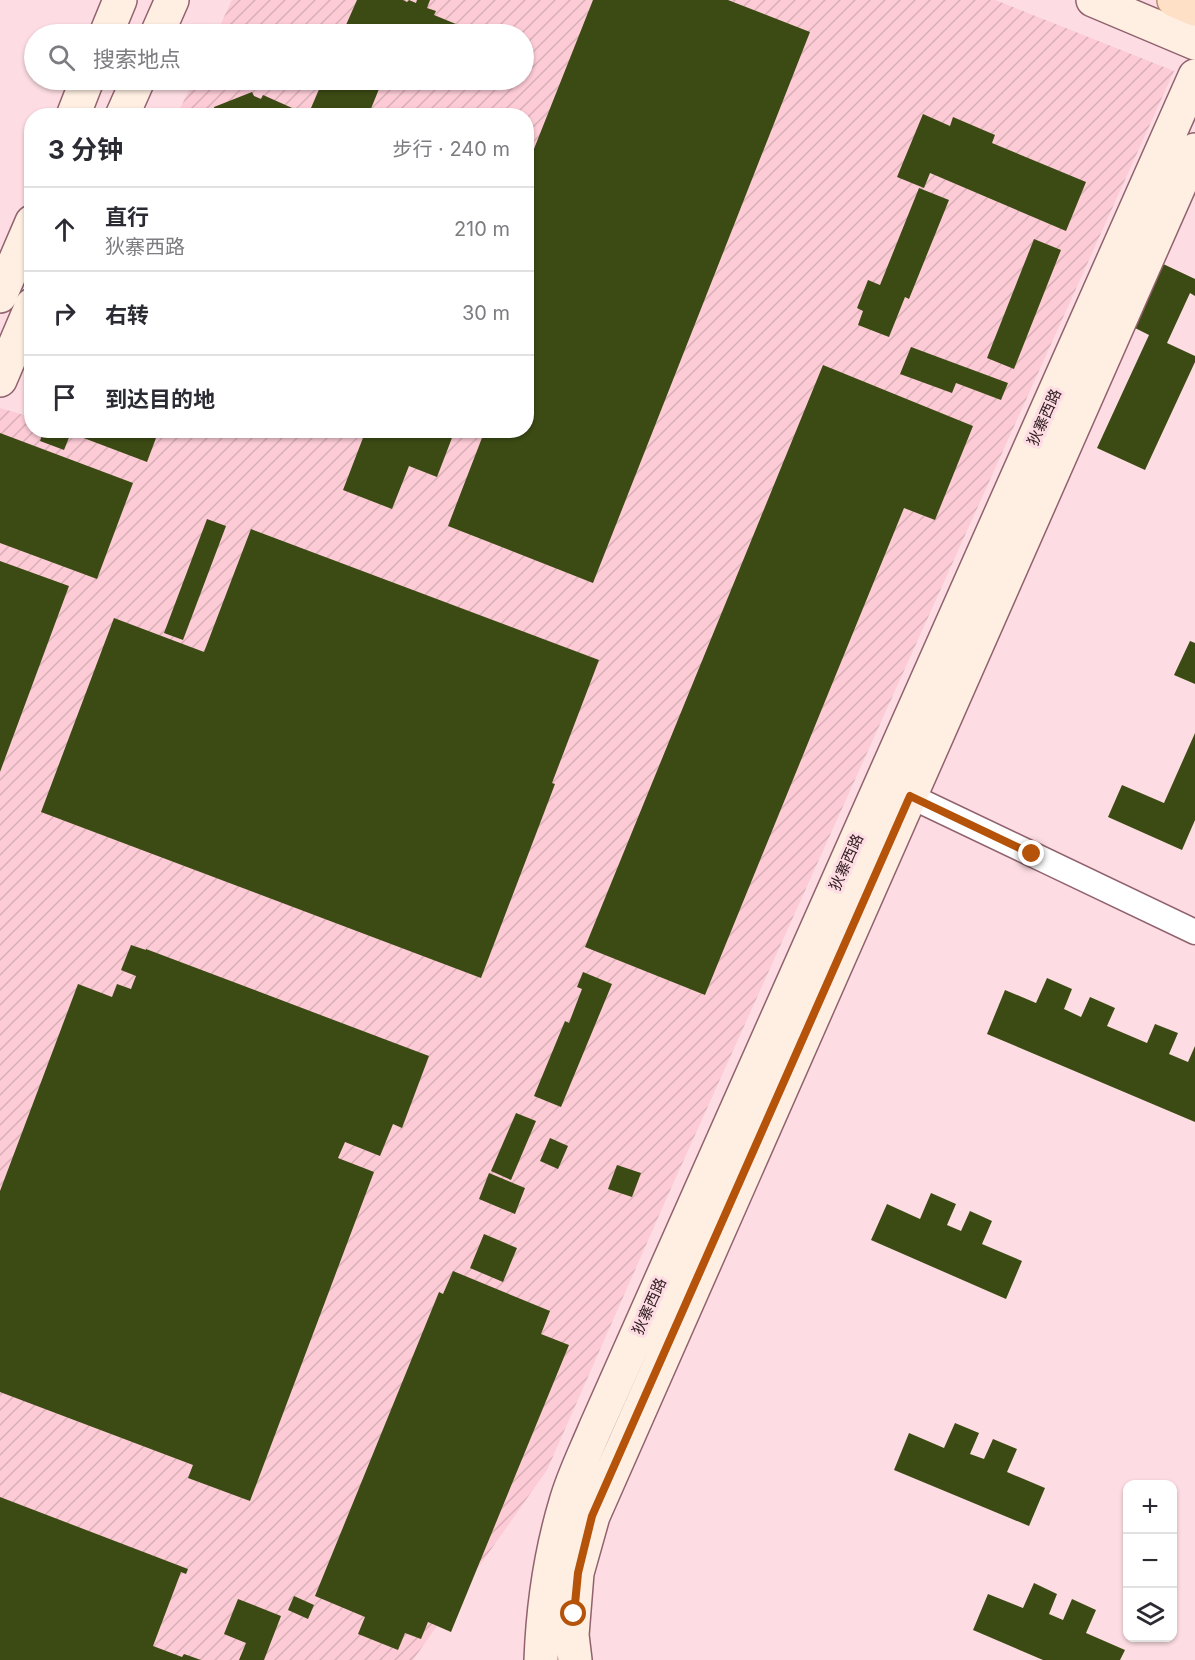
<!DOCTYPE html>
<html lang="zh">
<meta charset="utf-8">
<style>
:root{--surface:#fff;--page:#f2f2f3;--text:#2b2b33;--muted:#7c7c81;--line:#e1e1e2}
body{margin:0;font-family:Inter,"Noto Sans SC",sans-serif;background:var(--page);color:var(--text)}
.controls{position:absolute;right:18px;bottom:18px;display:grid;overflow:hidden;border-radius:12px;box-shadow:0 2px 4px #0004}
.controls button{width:54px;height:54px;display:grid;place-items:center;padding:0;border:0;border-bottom:2px solid var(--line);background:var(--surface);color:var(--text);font:30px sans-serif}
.stop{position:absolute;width:18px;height:18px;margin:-14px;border:4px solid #b45309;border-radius:50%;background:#fff}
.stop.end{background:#b45309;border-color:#fff;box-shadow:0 2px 6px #0008}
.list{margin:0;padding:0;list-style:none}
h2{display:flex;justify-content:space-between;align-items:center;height:78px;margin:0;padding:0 24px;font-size:26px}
h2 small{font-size:20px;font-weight:400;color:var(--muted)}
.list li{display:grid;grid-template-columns:39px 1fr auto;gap:18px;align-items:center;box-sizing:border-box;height:84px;padding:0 24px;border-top:2px solid var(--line)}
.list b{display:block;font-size:22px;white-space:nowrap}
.list p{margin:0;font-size:20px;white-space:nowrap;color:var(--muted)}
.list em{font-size:20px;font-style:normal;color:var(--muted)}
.icon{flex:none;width:33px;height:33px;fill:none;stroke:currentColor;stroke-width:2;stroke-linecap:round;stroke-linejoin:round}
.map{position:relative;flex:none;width:1195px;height:1660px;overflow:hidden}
.search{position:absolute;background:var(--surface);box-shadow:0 2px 4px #0004;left:24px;top:24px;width:510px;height:66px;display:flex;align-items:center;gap:15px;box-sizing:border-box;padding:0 21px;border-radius:33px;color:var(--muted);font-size:22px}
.panel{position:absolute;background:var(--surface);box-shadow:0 2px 4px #0004;left:24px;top:108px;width:510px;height:330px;border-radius:24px}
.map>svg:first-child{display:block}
</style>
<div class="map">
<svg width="1195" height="1660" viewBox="0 0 1195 1660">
<defs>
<pattern id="industrial-furrows" width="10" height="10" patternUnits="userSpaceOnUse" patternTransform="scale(1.5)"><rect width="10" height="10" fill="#fccbd6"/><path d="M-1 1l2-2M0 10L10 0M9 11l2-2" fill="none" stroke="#d8aeb7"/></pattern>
</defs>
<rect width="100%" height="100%" fill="#fddde3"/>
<path fill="url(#industrial-furrows)" d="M232 0H995L1174 71 668 1195 547 1470 413 1660H0V408L31 417 32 430H526V116L177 115 194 80H524V34H216Z"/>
<path fill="#3c4b14" d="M357 0H403L407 2 409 0 416 3 417 0H430L427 8 436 11 434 15 473 31 471 34H342Z
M593 0H728L810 32 593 583 448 526 485 430H526V169Z
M323 80H376L373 86 379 89 368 116H213L215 113 214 107 252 92 254 96 261 99 263 95 308 115Z
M923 114 950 126 953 117 995 135 992 143 1086 182 1066 231 930 173 924 188 897 177Z
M919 188 949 200 909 299 905 297 889 337 858 325 863 311 857 308 868 280 880 285Z
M1034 239 1061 250 1014 369 987 358Z
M1159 262 1195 279V296L1190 293 1167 343 1195 356V362L1145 470 1097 448 1149 335 1129 325Z
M911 347 1008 383 1001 400 956 383 952 393 900 374Z
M823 365 973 426 935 520 904 508 705 995 585 947Z
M44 430H72L64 450 40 441Z
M142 430 153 435 152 437 156 438 147 462 81 437 83 434 75 431Z
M366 430H455L437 477 409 466 392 509 343 490Z
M0 433 133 483 97 579 0 543Z
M207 519 226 526 183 640 164 633Z
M251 529 599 660 552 783 555 784 481 978 41 812 114 618 204 652Z
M0 561 69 586 0 772Z
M1190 641 1195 643V684L1174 675Z
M1195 733V820L1182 850 1108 817 1122 785 1164 803Z
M131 945 146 950V949L429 1056 402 1128 393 1124 380 1156 345 1142 338 1158 374 1172 250 1501 188 1478 193 1465 0 1392V1191L78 984 112 997 117 984 131 989 136 976 121 970Z
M583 972 612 984 561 1107 534 1096 565 1021 569 1023 582 989 577 987Z
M1047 978 1072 989 1064 1009 1081 1017 1090 997 1115 1008 1107 1026 1147 1043 1155 1024 1178 1033 1169 1054 1188 1062 1195 1046V1122L987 1034 1005 990 1036 1003Z
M516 1113 536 1121 511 1180 491 1171Z
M550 1138 568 1146 558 1169 540 1161Z
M617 1165 641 1173 632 1197 608 1189Z
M489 1173 525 1188 515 1214 479 1199Z
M931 1193 956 1204 947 1225 961 1231 970 1211 992 1221 982 1244 1022 1261 1006 1299 871 1240 887 1204 920 1219Z
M484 1234 517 1248 503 1282 470 1268Z
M453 1271 550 1311 541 1334 569 1345 451 1632 428 1622 421 1639 405 1633 398 1650 358 1634 365 1617 315 1596 439 1292 443 1294Z
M955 1423 979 1433 970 1454 984 1459 993 1439 1017 1449 1007 1472 1045 1488 1029 1526 894 1470 909 1433 944 1448Z
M0 1497 188 1569 186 1574 181 1572 153 1646 182 1657 184 1654 201 1660H0Z
M1034 1583 1057 1594 1049 1614 1063 1620 1072 1599 1096 1610 1086 1633 1125 1650 1120 1660H1043L973 1630 988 1594 1023 1608Z
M294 1596 314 1605 308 1619 288 1610Z
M238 1599 281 1616 264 1660H239L246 1643 224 1634Z"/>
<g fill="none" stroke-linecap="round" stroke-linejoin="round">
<defs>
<path id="street" d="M910 796 1195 932"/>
<path id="secondary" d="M1093 0 1195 43
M106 34 120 0
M157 34 172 0
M73 116 87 80
M122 116 138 80
M0 296 32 222
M0 380 32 305
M541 1660C543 1607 551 1552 566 1502 573 1477 585 1453 595 1429L1195 76
M575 1660 572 1635 577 1573 593 1516 1195 150"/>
<path id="primary" d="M1174 0 1195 9"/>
</defs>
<use href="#street" stroke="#91626e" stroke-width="27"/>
<use href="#secondary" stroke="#91626e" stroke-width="36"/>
<use href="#primary" stroke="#b58e73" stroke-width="36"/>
<use href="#street" stroke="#fff" stroke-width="24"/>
<use href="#secondary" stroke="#feefe2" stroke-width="33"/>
<use href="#primary" stroke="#fde0c5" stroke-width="33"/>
</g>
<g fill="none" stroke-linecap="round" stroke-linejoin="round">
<path stroke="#b45309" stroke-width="8" d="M574 1614 578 1573 592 1516 910 796 1032 854"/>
</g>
<g text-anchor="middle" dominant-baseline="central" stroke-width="6" stroke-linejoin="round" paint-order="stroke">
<g font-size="15" fill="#301d21" stroke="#fddde3">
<text transform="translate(1044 417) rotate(-66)">狄寨西路</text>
<text transform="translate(846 862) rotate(-66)">狄寨西路</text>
<text transform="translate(649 1306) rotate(-66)">狄寨西路</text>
</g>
</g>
</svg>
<div class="controls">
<button>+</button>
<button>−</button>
<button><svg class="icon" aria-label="layers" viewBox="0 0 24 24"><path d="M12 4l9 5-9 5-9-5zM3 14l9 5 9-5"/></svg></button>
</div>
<div class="stop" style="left:574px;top:1614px"></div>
<div class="stop end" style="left:1032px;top:854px"></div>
<div class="search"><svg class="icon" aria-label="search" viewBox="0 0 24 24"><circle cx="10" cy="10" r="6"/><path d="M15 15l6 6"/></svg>搜索地点</div>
<section class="panel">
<h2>3 分钟<small>步行 · 240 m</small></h2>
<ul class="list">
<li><svg class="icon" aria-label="ahead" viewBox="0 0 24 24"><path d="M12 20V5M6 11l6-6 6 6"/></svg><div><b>直行</b><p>狄寨西路</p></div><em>210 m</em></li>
<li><svg class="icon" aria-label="right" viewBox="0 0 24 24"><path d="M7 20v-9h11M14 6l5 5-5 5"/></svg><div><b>右转</b></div><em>30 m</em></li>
<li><svg class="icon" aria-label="arrive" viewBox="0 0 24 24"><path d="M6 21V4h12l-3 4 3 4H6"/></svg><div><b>到达目的地</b></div></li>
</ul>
</section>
</div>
